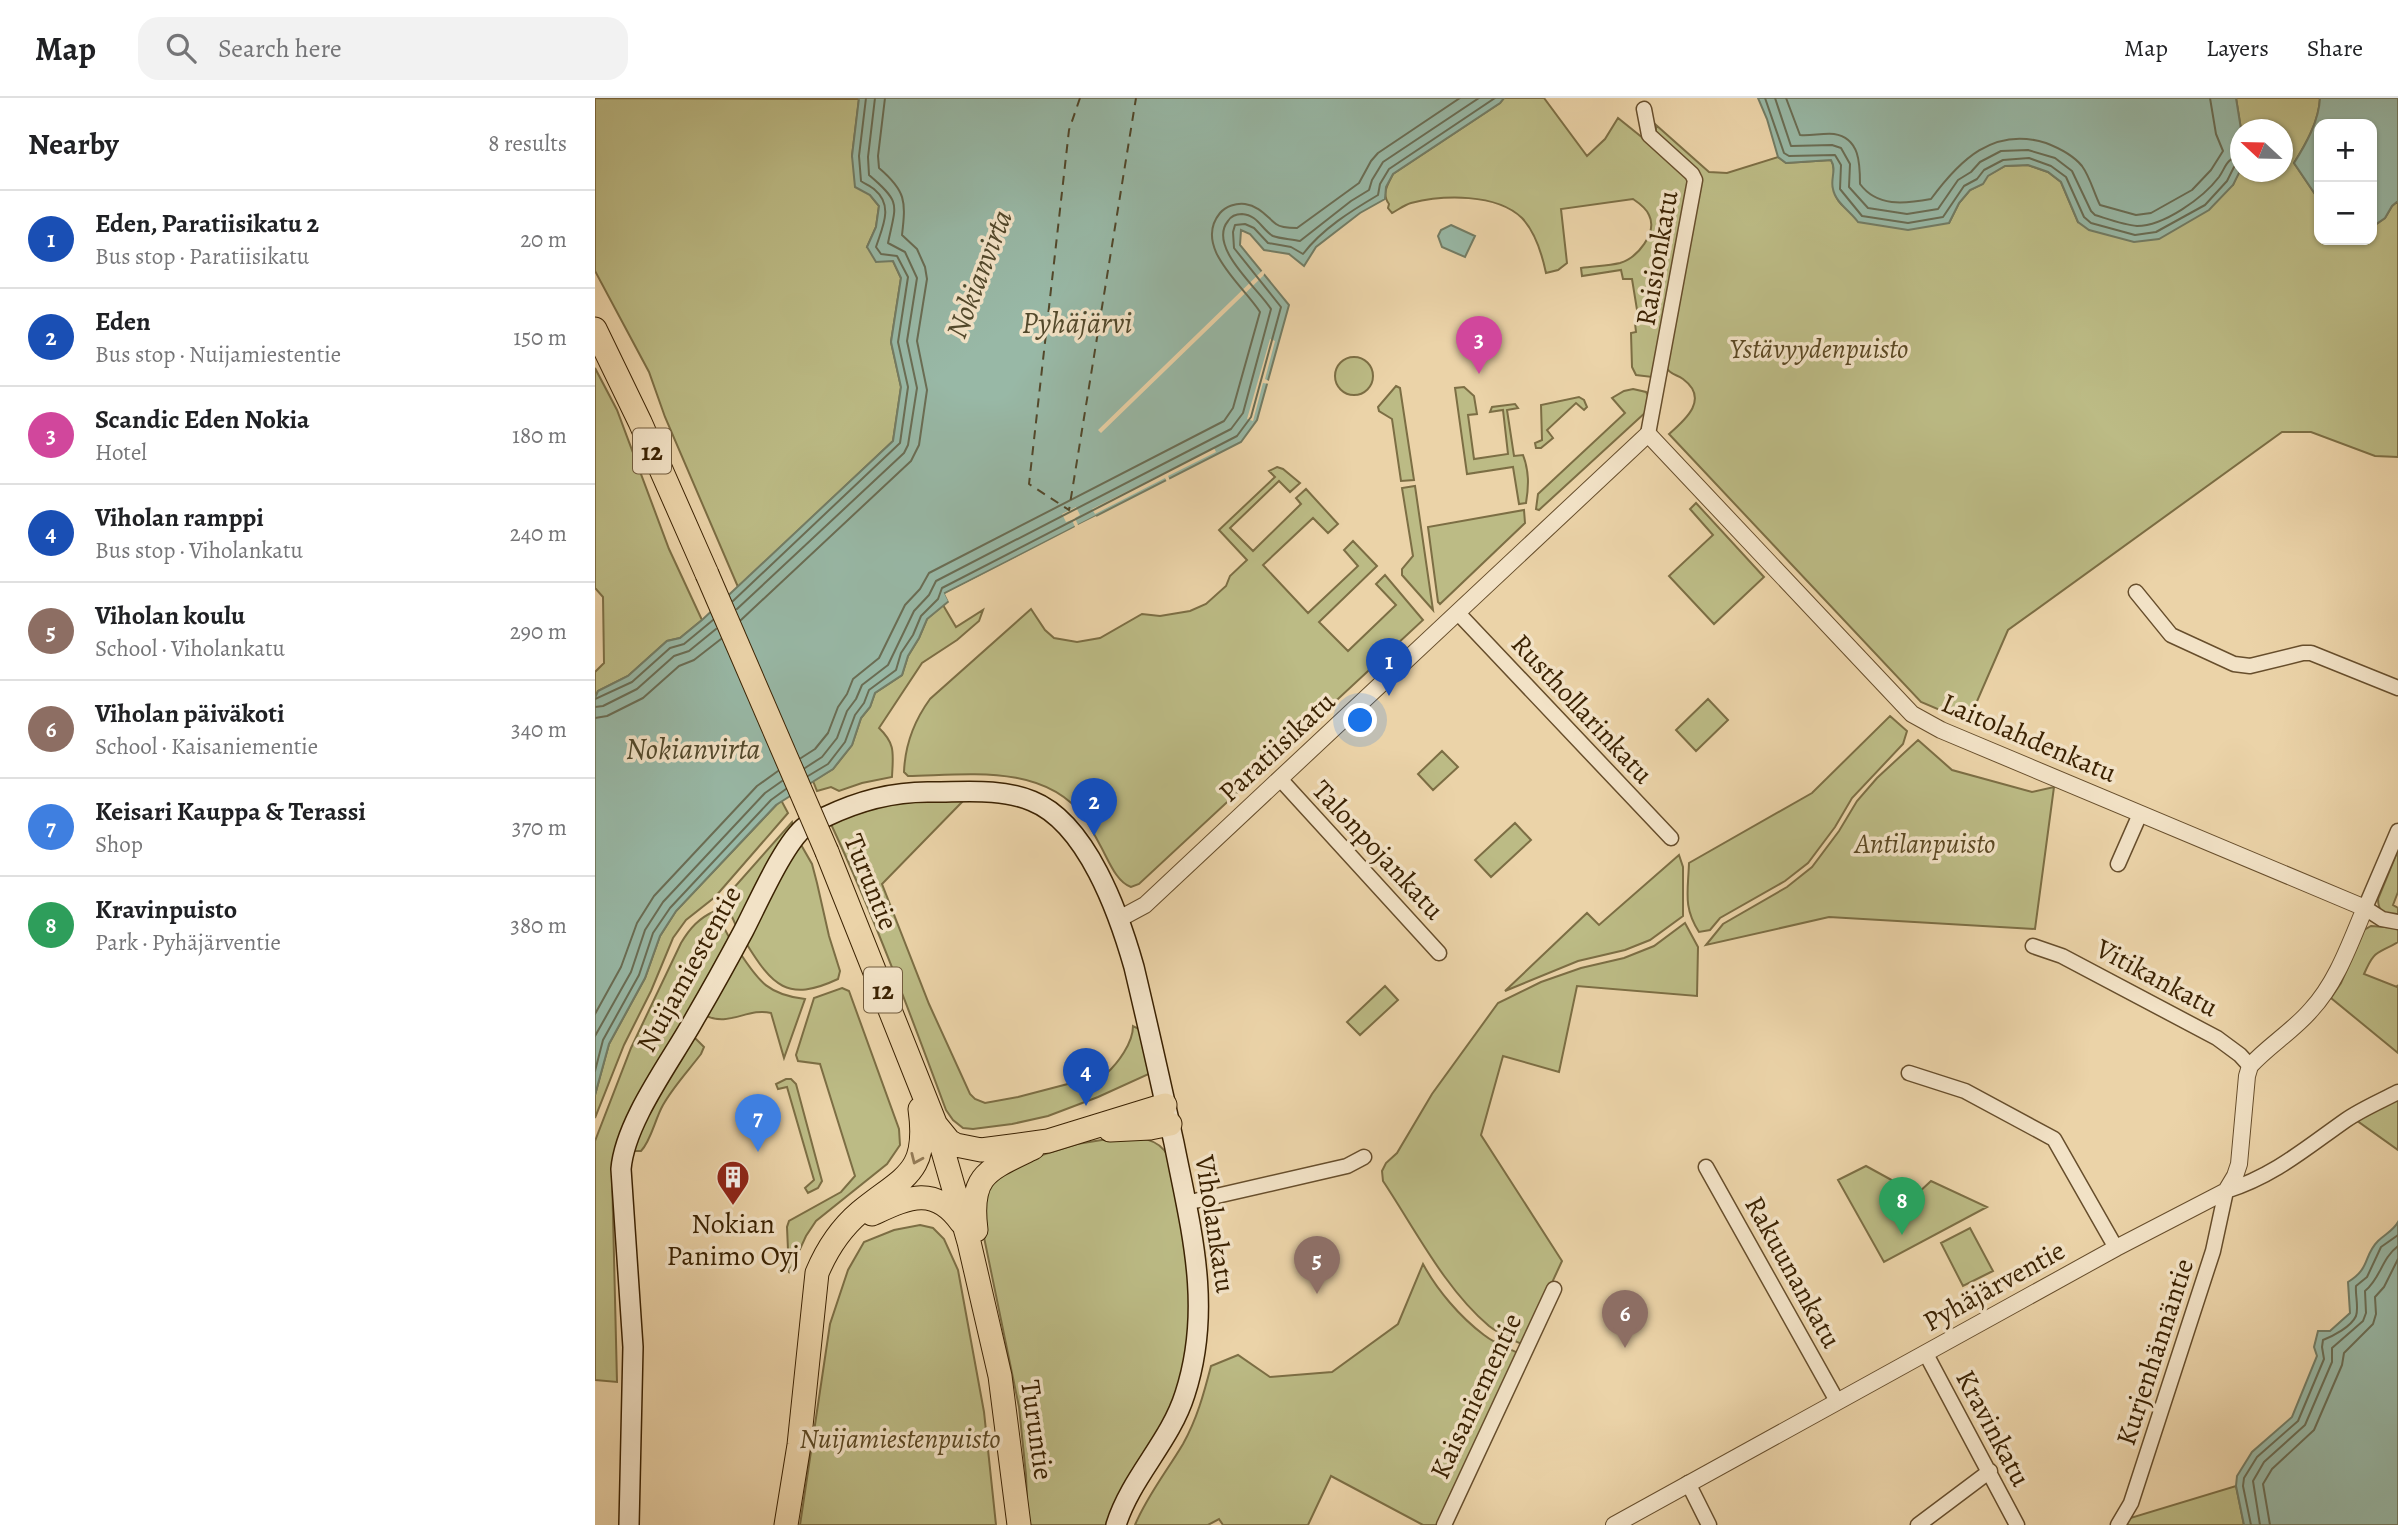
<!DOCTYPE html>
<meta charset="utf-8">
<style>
:root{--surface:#fff;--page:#f2f2f2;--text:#202124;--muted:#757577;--line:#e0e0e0;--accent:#ea580c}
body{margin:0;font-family:Alegreya,serif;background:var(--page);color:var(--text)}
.controls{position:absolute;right:21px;top:21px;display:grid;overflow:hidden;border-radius:14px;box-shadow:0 2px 5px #0004}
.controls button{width:63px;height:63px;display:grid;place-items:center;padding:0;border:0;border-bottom:2px solid var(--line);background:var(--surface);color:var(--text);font:35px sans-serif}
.compass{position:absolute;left:1635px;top:21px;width:63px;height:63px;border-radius:50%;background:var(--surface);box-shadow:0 2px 5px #0004;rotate:292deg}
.you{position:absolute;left:766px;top:623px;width:24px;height:24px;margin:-18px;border:5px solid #fff;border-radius:50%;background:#1a73e8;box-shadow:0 0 0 10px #1a73e833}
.badge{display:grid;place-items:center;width:46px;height:46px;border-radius:50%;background:var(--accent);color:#fff;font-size:23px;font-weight:700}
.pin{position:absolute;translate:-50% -58px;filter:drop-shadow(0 2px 4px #0008)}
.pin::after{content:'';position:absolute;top:37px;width:24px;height:21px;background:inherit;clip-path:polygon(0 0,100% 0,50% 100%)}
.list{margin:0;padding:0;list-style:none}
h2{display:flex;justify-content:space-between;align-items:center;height:91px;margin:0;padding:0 28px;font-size:30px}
h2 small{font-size:23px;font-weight:400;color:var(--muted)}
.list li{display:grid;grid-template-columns:46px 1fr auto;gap:21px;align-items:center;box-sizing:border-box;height:98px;padding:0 28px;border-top:2px solid var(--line)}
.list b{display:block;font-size:26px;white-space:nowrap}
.list p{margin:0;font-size:23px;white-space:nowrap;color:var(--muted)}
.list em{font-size:23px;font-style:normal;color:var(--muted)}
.icon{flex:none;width:38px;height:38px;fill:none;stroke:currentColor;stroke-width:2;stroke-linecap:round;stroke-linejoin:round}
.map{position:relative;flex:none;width:1803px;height:1427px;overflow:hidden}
header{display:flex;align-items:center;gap:42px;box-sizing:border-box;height:98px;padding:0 35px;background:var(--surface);border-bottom:2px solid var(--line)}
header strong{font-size:33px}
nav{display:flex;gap:38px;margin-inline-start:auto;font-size:24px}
.search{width:490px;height:63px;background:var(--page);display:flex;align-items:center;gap:18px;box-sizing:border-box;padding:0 24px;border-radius:21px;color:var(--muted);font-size:26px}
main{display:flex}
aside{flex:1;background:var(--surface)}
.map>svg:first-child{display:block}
</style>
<header>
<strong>Map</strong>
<div class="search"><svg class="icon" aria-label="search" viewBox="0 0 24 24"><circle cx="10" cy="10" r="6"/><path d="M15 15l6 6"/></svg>Search here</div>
<nav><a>Map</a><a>Layers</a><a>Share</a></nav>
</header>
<main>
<aside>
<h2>Nearby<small>8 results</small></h2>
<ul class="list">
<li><span class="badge" style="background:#1a4fb4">1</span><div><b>Eden, Paratiisikatu 2</b><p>Bus stop · Paratiisikatu</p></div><em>20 m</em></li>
<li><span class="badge" style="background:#1a4fb4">2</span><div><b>Eden</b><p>Bus stop · Nuijamiestentie</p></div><em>150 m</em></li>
<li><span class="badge" style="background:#d1479c">3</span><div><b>Scandic Eden Nokia</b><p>Hotel</p></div><em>180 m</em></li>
<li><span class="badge" style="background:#1a4fb4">4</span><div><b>Viholan ramppi</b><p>Bus stop · Viholankatu</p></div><em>240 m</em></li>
<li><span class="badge" style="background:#8d6e63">5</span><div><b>Viholan koulu</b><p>School · Viholankatu</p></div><em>290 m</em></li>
<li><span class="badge" style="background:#8d6e63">6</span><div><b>Viholan päiväkoti</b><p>School · Kaisaniementie</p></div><em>340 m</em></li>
<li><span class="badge" style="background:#3f7fe0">7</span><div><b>Keisari Kauppa &amp; Terassi</b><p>Shop</p></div><em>370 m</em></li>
<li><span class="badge" style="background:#2e9e5b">8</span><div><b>Kravinpuisto</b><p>Park · Pyhäjärventie</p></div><em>380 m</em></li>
</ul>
</aside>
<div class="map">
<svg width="1803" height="1427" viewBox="0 0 1803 1427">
<rect width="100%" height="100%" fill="#ebd3a8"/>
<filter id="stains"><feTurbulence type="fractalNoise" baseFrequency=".00286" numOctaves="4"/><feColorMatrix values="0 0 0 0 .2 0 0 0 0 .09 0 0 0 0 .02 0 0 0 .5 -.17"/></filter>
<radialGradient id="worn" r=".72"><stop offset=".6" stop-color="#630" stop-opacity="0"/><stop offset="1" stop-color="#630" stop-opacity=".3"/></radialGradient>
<path fill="#bcbb85" stroke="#7c6e44" stroke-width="2" d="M0 0 264 1 257 58 275 97 284 108 281 129 272 149 298 163 306 180 296 244 306 289 298 343 143 489 70 319 54 274 0 173Z
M909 0H949L992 58 1010 41 1023 20 1064 53 1092 81 1093 91 1057 279 1041 277 1037 269 1036 235 1041 234 1040 225 1044 224 1037 181H1028L1026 172 987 178 986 170C999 168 1013 168 1025 165 1042 160 1063 135 1054 117 1051 110 1044 105 1038 101L966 111 972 165 963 172 951 175C947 156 941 135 927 120 901 95 848 97 816 105 809 107 803 112 797 115L793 110 794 106C786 96 793 86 798 76L905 5Z
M1641 0H1725C1724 23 1711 46 1699 65L1724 102V142H1777V129L1790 120 1797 108 1803 103V359L1780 358 1716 334H1687L1413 532 1373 624 1326 604 1074 336C1090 322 1115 301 1088 281 1081 276 1075 277 1070 268L1105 90 1061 37V27L1114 74 1132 75 1183 59 1191 65 1236 62C1247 80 1227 96 1256 114L1354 125 1364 105 1375 92 1387 86 1392 78 1410 68 1433 67 1453 74 1466 84 1483 124 1638 87 1645 71 1646 74H1688V32L1646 31Z
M740 278a19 19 0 1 1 38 0a19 19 0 1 1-38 0Z
M0 270 22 312 74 451 107 522 85 540 72 543 33 578 3 593 0 600V574L9 565 8 499 0 490Z
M801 288 805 290 819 382 806 383 797 321 784 313 783 309Z
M869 289 879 298 882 316 873 317 879 361 913 356 908 312 895 314 897 309 920 306 923 310 912 312 919 358 928 357C934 373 934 387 931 405L924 406 918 369 872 376 860 290Z
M1038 291 1051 294 1054 299 1052 313 944 412 941 411 943 396 1030 315 1017 300 1029 293Z
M984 299 989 302 992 309 989 312 981 305 952 332 958 340 946 350H941L940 345 947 342 946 307Z
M682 369 688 371 705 385 695 394 684 383 635 430 658 453 706 406 701 400 711 391 743 426 733 435 718 420 668 467 713 515 763 468 749 452 758 443 782 468 724 524 753 553 801 507 781 486 790 477 828 522 544 786 536 789C521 784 513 761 505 747 500 738 495 728 489 719 449 665 372 677 313 678L309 674C310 647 319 623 335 601L436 511 450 532 459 540 482 544 505 540 547 516 565 518 595 513 611 506 631 488 635 478 652 462 624 432 680 379 674 373Z
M820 388 838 512 807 477V471L818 458 807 390Z
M1101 405 1169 479 1119 526 1074 478 1118 437 1095 411Z
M929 412 930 425 845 506 843 504 833 429Z
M348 507 361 529 388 512 384 523 362 542 327 565 284 630C301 646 298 656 297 679L267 685 244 693 236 689 222 693 218 683 238 671 257 647 266 620 275 609 280 595 307 577 313 558 324 540 332 521Z
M1113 601 1133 622 1101 653 1081 632Z
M1295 618 1312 633 1308 646 1257 700 1240 729 1213 765 1190 783 1125 820 1115 832 1104 834C1088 809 1093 794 1094 765L1217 695Z
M1323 642 1357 672 1437 694 1459 689 1440 831 1234 819 1111 847 1128 826 1192 789 1217 769 1244 733 1262 703 1282 680Z
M847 653 863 669 838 692 823 676Z
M186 702 193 715 120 799 91 822 78 840 56 893 29 947 0 1020V997L14 946 50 880 65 838 81 813Z
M369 702 287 786 334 906 375 996 380 1001 390 1005 423 999 511 976C523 965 538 945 538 928L548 933 556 975 503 999 453 1018 417 1026 378 1031 368 1030 358 1022 351 1012C315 915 279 818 235 724L294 705Z
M197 724 198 728 142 830 129 801Z
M920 725 936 742 896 779 880 762Z
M205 745 217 766 222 785 234 838 245 873 243 881C192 905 177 887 151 845L181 784Z
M1803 752V794L1798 807 1803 810V819C1791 816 1783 816 1783 801Z
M1084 757 1088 769V818L1055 842 1030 852 983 863 910 893 992 815 1004 827Z
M120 813 135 841 17 1076 22 1284 0 1282V1043L36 950 86 845C95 830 104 820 120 813Z
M1090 825 1103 849 1102 898 982 888 964 974 908 958 886 1037 967 1163 928 1247C917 1241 904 1236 894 1228 850 1191 820 1131 788 1083L787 1073 791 1065 802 1055 837 996 903 905 946 884 986 870 1029 860 1059 848Z
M1776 828 1803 830V844C1781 857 1780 851 1769 876L1802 889 1803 887V955L1736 900 1746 885 1769 832Z
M145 855C164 884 174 897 210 901L189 960 176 915C153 909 133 930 110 917Z
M790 888 803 902 765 937 752 924Z
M247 890 254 893 304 1031 305 1047 292 1066 221 1123 211 1138 194 1175 192 1129 194 1123 246 1094 260 1078 225 966 203 963 201 957 219 900Z
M95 941H101L109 949 106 956C93 973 78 989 68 1007 60 1021 56 1043 46 1053H38L41 1040Z
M191 981H196L201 986 227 1083 223 1090 213 1095 210 1090 219 1082 192 989 183 991 181 986Z
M1803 998V1052L1761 1022Z
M519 1040C540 1040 562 1037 573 1058L596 1172 594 1247 577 1311 514 1427H433L431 1377 424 1309 384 1115 385 1104 405 1074 447 1057 482 1046Z
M1271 1068 1322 1096 1336 1083 1392 1109 1289 1164 1243 1082Z
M325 1127 338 1130 349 1141 363 1172 389 1314 401 1427H205L235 1226 253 1172 269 1144 299 1132Z
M1375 1130 1398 1173 1368 1188 1346 1145Z
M828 1166C842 1192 865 1219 889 1237 899 1245 912 1250 923 1255L843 1427H828L736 1378 713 1427H628L624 1421 613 1427H540C552 1398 572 1373 588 1346 602 1321 609 1295 616 1268L643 1257 675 1279 737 1274 803 1226Z
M1641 1388 1649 1427H1528L1532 1421Z"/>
<path fill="#98b8a6" stroke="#737c64" stroke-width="2" d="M264 0H909L905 5 798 76 791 89 790 101 765 115 721 149 709 168 694 156 669 152 655 136 646 132 645 147 694 207 662 322 646 344 350 495 354 503 332 521 324 540 313 558 307 577 280 595 275 609 266 620 257 647 238 671 181 707 81 813 65 838 50 880 14 946 0 997V600L3 593 33 578 72 543 85 540 107 522 298 343 306 289 296 244 306 180 298 163 281 164 272 149 281 129 284 108 275 97 260 89 257 58Z
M1163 0H1641L1646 31V71L1638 87 1614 112 1564 141 1539 144 1494 132 1483 124 1466 84 1453 74 1433 67 1410 68 1393 78 1388 86 1375 92 1364 105 1354 125 1313 132 1263 124C1256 114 1240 104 1238 91 1235 81 1242 72 1236 62L1191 65 1183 59 1172 21Z
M1725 0H1803V103L1797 108 1790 120 1777 129V26H1724V102L1699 65C1711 46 1724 23 1725 0Z
M856 127 880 138 870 159 847 149 843 138 846 132Z
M1803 1124V1427H1649L1641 1388 1642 1378 1657 1354 1697 1319 1722 1258 1719 1249 1723 1233H1735L1755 1215 1753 1184C1776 1170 1768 1158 1783 1143 1790 1136 1798 1133 1803 1124Z"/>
<path fill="#ebd3a8" d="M669 171 671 173 668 178 506 335 503 332Z
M675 241 680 243 670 281 676 284 675 286 668 285 658 323 652 321Z
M619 350 621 354 573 378 576 385 573 386 570 380 500 416 497 411Z
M481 409 485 417 480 420 483 427 501 418 503 421 355 497 357 502 355 506 350 496 480 429 477 422 471 424 467 416Z"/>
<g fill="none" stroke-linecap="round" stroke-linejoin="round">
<path stroke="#6a6d54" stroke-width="2" d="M1170 0 1189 55 1194 58 1240 57 1246 67 1245 91 1267 118 1313 125 1348 119 1369 88 1382 81 1389 72 1408 62 1434 60 1456 68 1471 79 1489 119 1496 125 1540 137 1561 134 1610 107 1632 83 1639 69 1646 66
M1180 0 1196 48 1237 47 1246 50 1255 66 1254 89 1273 110 1312 116 1343 111 1363 82 1376 74 1385 64 1406 53 1433 52 1460 60 1477 73 1496 113 1500 117C1513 121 1529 127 1542 128 1569 128 1608 100 1624 79 1631 69 1631 60 1646 58
M1191 0 1205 37C1216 38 1227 35 1239 36 1265 40 1265 66 1265 86 1282 109 1309 106 1336 101 1364 63 1398 28 1451 45 1464 50 1478 57 1487 68 1495 79 1499 95 1505 107L1541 117 1556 115 1597 92 1616 72 1628 53 1621 36 1615 0
M138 503 305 345 313 289 303 244 313 179 302 158 286 156 281 149C287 130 299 108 280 92 276 88 270 86 266 83L264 58 271 0
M142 511 309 355 313 347 322 290 312 243 322 180 310 154 293 145C301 106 307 105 274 77L273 59 280 0
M146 522 316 363 324 347 332 292 322 243 332 181 330 169 322 151 307 137C311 103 311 93 284 70L283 58 290 0
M0 601 37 584 75 550 89 546 118 522
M0 609 8 608 42 591 79 558 94 553 121 531
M0 620 12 618 48 600 84 568 99 562 126 541
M206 660 220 651 233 635 243 609 252 596 258 581 284 560 310 507 325 491 334 475 629 323 638 310 665 214C649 188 597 149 625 115 631 108 641 105 650 106 664 108 671 118 681 126 686 130 696 130 702 130L764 85 776 63 783 55 865 0
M210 670 227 659 242 640 252 613 261 601 267 587 293 567 319 513 334 497 341 483 636 331 648 315 676 211C664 191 612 149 633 123 636 118 642 116 647 116 663 117 667 132 678 138 685 141 698 141 705 143L756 103 774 92 777 82 788 64 884 0
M213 678 233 666 250 644 260 617 269 605 274 592 301 572 306 555 318 537 326 518 343 501 347 490 642 338 656 319 686 209 639 150 638 134 640 127 650 126 659 130 673 145 696 149 708 156C727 131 756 113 783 97L785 86 794 71 900 0
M0 916 26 869 42 825 59 798 162 688 183 673
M0 938 36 874 50 832 68 804 170 695 187 683
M0 973 8 942 44 877 58 835 75 810 176 702 191 691
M1656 1427 1648 1388 1649 1380 1662 1359 1703 1323 1729 1261 1727 1249 1728 1242C1738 1238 1756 1229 1761 1218 1764 1210 1760 1196 1761 1188L1772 1179 1786 1149 1803 1137
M1665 1427 1658 1383 1669 1364 1710 1327 1737 1264V1250L1768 1223 1771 1215 1770 1193C1786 1180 1786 1161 1803 1148
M1675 1427 1668 1386 1677 1371 1719 1332 1747 1267 1749 1255 1778 1226 1781 1216 1780 1199 1789 1189 1803 1161"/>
<path stroke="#52482b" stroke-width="2" stroke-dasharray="9 7" stroke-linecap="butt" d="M485 0 474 32 434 386 474 412 541 0"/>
<defs>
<path id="minor" d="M1049 11 1054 37 1097 76 1100 82 1053 336
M1541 494 1576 537 1639 566 1655 568 1708 555H1716L1803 590
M863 515 1076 740
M686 682 844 855
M1803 733 1770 810 1787 821 1803 824
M1523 766 1545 716
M1438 848 1467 858 1622 940 1645 957 1655 968
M1314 975 1370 993 1459 1041 1521 1150
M1111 1069 1242 1303
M591 1105 752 1068 769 1059
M1331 1256 1422 1427
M1093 1385 1114 1427
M849 1427 959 1191
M1323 1427 1395 1373
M1523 1427 1536 1405 1618 1153 1631 1093C1679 1078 1711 1050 1751 1022 1767 1011 1786 1003 1803 994"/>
<path id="tertiary" d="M524 821 550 807 1053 336 1317 616 1346 632 1770 810C1755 845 1742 884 1716 912 1698 933 1673 948 1655 968L1652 978 1644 1066 1640 1078 1631 1093 1521 1150 1019 1427"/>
<path id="secondary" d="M34 1427 38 1249 26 1071C30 1023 77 962 100 920 117 891 133 862 149 832 162 807 190 743 211 728 216 724 224 721 230 719 265 702 299 693 338 694 370 694 406 690 437 703 492 725 524 816 539 869 553 928 566 986 579 1045 596 1131 618 1210 590 1296 575 1344 536 1379 521 1427"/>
<path id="trunk" d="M0 231 45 324 112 476
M232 754 340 1025 374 1144 405 1278 424 1427
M341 1027 354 1043 361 1047 386 1052 453 1043 570 1007
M515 1032 555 1030 575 1026
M277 1116C312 1100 339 1086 366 1124
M381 1132C374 1076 393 1072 438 1050
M191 1427 204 1347 222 1175C232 1151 245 1131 265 1114 309 1078 334 1076 325 1011"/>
</defs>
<use href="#minor" stroke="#674e2c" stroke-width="17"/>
<use href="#tertiary" stroke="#674e2c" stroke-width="18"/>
<use href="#secondary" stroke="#3b2202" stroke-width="22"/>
<use href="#trunk" stroke="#3b2202" stroke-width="25"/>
<use href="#minor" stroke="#f2e2c6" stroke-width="14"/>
<use href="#tertiary" stroke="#f2e2c6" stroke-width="16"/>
<use href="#secondary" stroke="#f2e2c6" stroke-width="19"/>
<use href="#trunk" stroke="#ebd3a8" stroke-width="23"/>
<defs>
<path id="trunk-bridge" d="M112 476 232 754"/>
</defs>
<use href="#trunk-bridge" stroke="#3b2202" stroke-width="25" stroke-linecap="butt"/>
<use href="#trunk-bridge" stroke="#ebd3a8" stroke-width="23"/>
</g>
<defs><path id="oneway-chevron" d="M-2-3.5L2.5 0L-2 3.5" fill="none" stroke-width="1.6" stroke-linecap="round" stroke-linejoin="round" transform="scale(1.75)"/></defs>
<use stroke="#937a55" href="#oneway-chevron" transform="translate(321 1061) rotate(114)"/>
<defs>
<symbol id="building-pin" viewBox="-11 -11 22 30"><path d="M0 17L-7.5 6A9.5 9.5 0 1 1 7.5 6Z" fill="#8f2418" stroke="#f2e2c6"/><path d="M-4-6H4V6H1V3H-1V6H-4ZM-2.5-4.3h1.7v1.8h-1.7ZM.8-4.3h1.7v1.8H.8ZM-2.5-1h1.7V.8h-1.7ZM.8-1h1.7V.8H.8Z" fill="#fff"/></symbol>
</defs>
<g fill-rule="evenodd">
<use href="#building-pin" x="119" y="1060" width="38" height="52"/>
</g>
<g text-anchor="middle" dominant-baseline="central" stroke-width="7" stroke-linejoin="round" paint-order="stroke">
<g fill="#f2e2c6" stroke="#725c3d" stroke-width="2">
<rect x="38" y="330.5" width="38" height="45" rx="5"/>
<rect x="269" y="869.5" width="38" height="45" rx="5"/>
</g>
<g font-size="26" font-weight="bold" fill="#3b2202">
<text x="57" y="353">12</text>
<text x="288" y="892">12</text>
</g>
<g font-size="28" fill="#3b2202" stroke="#f2e2c6">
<text transform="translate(1062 160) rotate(-80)">Raisionkatu</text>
<text transform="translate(987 611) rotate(47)">Rusthollarinkatu</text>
<text transform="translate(1434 640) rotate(23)">Laitolahdenkatu</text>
<text transform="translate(682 649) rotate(-43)">Paratiisikatu</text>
<text transform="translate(783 752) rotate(47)">Talonpojankatu</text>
<text transform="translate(276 784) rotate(68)">Turuntie</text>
<text transform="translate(94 871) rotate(-61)">Nuijamiestentie</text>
<text transform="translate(1562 880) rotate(28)">Vitikankatu</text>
<text transform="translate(620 1126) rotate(81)">Viholankatu</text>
<text transform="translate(1198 1174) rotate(61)">Rakuunankatu</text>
<text transform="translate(1399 1188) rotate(-29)">Pyhäjärventie</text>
<text transform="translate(1560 1254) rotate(-72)">Kurjenhännäntie</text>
<text transform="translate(881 1298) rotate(-65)">Kaisaniementie</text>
<text transform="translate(1398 1330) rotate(62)">Kravinkatu</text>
<text transform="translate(442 1332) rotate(82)">Turuntie</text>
</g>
<g font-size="28" font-style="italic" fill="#5b4823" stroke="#f2e2c6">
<text x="1224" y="251">Ystävyydenpuisto</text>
<text x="1330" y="746">Antilanpuisto</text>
<text x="305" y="1341">Nuijamiestenpuisto</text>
</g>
<g font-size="28" fill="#3b2202" stroke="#f2e2c6">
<text x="138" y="1126">Nokian<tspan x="138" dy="32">Panimo Oyj</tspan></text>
</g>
<g font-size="30" font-style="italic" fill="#52482b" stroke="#f2e2c6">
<text transform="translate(384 176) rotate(-69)">Nokianvirta</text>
<text x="482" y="225">Pyhäjärvi</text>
<text x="98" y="651">Nokianvirta</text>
</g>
</g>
<rect width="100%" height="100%" filter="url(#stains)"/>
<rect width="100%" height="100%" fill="url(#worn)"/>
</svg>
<div class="controls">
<button>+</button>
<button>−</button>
</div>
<svg class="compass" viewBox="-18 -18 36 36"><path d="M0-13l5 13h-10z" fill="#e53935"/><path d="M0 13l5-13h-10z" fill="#757577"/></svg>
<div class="you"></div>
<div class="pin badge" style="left:794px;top:598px;background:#1a4fb4">1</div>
<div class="pin badge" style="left:499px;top:738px;background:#1a4fb4">2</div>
<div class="pin badge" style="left:884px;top:276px;background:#d1479c">3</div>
<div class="pin badge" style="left:491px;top:1008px;background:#1a4fb4">4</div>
<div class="pin badge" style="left:722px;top:1196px;background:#8d6e63">5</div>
<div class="pin badge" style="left:1030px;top:1250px;background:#8d6e63">6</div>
<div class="pin badge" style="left:163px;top:1054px;background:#3f7fe0">7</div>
<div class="pin badge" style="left:1307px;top:1137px;background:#2e9e5b">8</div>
</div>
</main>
